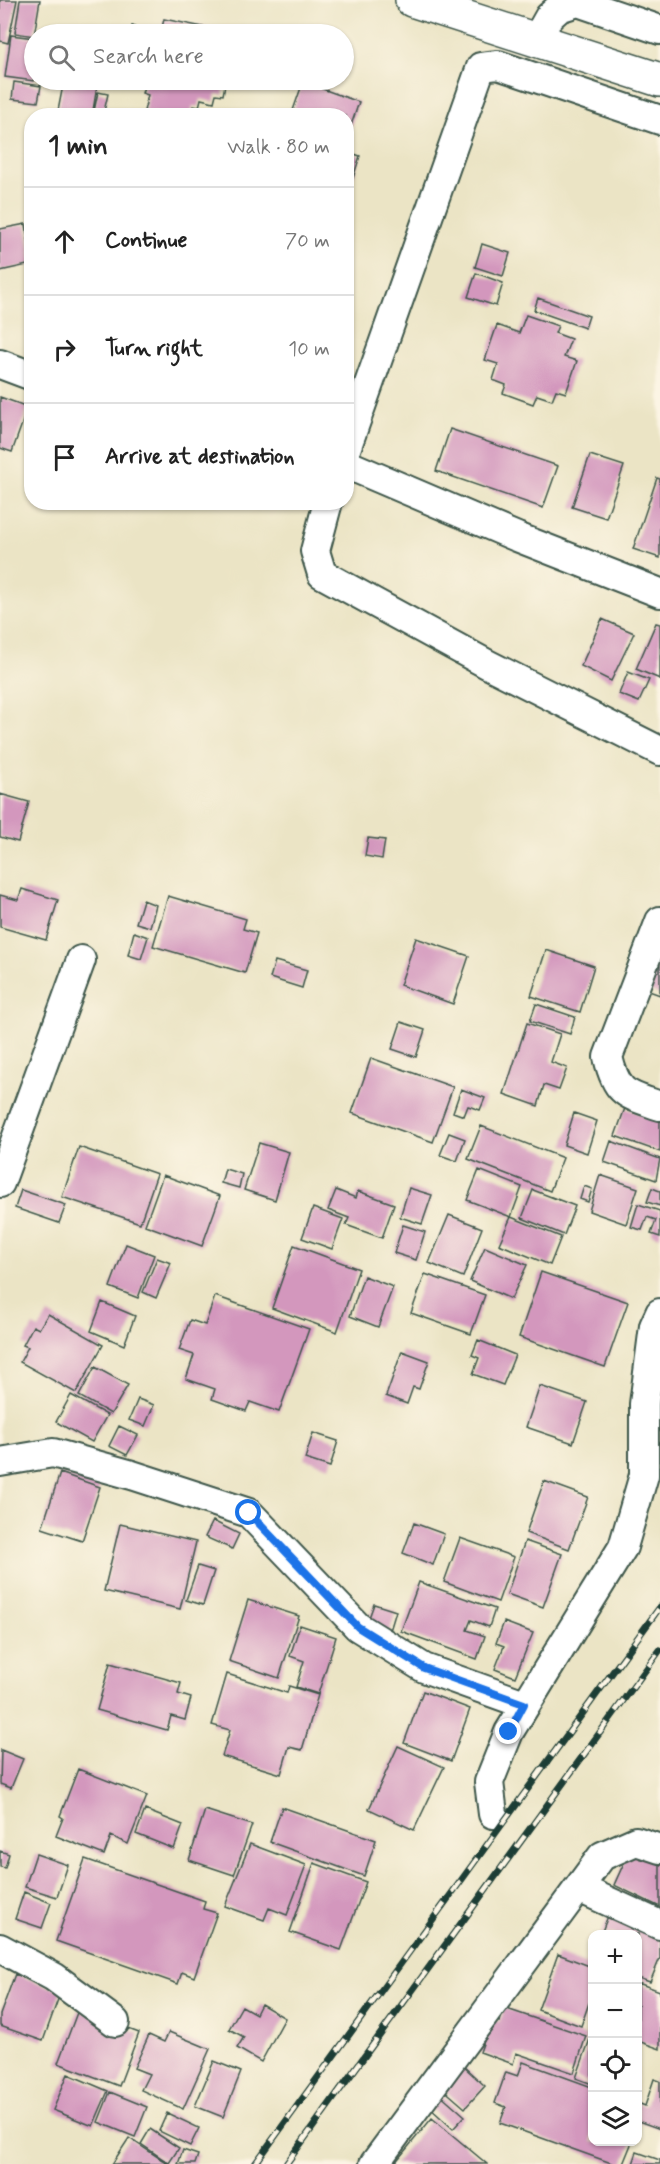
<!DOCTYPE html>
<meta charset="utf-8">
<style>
:root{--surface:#fff;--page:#f6f6f6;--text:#222;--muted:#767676;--line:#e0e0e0}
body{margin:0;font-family:Mynerve,sans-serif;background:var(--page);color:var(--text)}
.controls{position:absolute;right:18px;bottom:18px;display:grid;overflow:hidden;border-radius:12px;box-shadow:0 2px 4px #0004}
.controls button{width:54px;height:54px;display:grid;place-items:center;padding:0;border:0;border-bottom:2px solid var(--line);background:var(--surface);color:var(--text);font:30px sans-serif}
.stop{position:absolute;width:18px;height:18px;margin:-14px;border:4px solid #1a73e8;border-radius:50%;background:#fff}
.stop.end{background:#1a73e8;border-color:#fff;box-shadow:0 2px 6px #0008}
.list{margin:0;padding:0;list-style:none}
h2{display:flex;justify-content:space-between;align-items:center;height:78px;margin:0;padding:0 24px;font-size:26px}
h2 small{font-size:20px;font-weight:400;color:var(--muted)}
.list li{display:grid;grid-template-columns:39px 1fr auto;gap:18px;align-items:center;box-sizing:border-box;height:108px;padding:0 24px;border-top:2px solid var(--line)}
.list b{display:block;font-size:22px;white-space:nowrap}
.list em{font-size:20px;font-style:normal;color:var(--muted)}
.icon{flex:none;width:33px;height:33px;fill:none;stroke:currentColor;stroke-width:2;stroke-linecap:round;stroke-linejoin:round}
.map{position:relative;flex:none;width:660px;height:2164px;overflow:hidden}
.search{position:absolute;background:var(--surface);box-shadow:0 2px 4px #0004;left:24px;top:24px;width:330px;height:66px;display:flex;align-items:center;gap:15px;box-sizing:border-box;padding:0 21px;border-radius:33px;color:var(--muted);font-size:22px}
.panel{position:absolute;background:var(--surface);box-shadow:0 2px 4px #0004;left:24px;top:108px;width:330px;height:402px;border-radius:24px}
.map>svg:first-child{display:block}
</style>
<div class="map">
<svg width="660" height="2164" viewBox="0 0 660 2164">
<rect width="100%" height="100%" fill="#fcf5e5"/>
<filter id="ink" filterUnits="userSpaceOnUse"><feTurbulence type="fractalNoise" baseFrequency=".0167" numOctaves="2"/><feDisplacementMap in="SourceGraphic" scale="12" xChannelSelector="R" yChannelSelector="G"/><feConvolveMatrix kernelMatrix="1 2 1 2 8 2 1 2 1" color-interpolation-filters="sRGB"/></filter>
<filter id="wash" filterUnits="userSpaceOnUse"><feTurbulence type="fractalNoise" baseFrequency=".008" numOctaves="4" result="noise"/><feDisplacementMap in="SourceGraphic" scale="24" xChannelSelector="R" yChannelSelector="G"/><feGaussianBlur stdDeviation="1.35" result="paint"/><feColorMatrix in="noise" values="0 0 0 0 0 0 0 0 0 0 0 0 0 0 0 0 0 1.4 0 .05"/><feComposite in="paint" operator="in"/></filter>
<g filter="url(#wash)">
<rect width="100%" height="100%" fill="#ebe4c5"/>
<g id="blocks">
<path fill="#d397bd" d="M0 0H17L8 43 0 41Z
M20 0H40L34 36 15 33Z
M164 19 213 29 212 34H130L132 26 161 32Z
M11 35 34 38V81L5 77Z
M64 80H98L92 116H57Z
M132 80H226L223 95 216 94 214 102 201 99 199 107 193 106 190 116H164L144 111 148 95 142 93 145 83Z
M14 82 41 86 38 102 12 99Z
M303 82 359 102 347 137 346 116H291Z
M98 92 108 94 103 116H93Z
M346 151 360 156 353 178 346 175Z
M26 224 32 264 0 271V229Z
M482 244 510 253 503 276 475 267Z
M476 273 503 283 496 306 468 297Z
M538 298 589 316 585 328 534 310Z
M526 315 558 326 555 333 571 339 564 357 577 361 566 393 556 390 552 400 537 395 533 404 503 393 506 385 493 380 498 364 485 360 497 325 519 333Z
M0 397 28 407 12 452 0 448Z
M450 429 558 466 543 508 436 471Z
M590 455 624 466 606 518 572 507Z
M657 478 660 479V558L633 549Z
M602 619 634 633 611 681 581 666Z
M656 623 660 624V679L636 669Z
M628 672 649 680 639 702 619 694Z
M0 794 29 802 18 842 0 837Z
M368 838 385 840 382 859 365 856Z
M22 889 58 900 46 940 0 927V895L18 900Z
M168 896 246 919 243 929 257 933 245 973 153 946Z
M143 900 156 905 150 927 136 923Z
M134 932 148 937 141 959 128 955Z
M416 938 469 956 453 1004 400 985Z
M546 950 594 966 580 1012 531 996Z
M653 960 660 963V995L649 991Z
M275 961 307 970 302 988 270 978Z
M536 1004 575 1017 570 1034 530 1021Z
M401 1022 425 1030 416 1057 392 1049Z
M527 1023 560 1034 551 1062 567 1068 559 1090 544 1085 538 1106 504 1094Z
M371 1058 453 1087 433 1142 352 1113Z
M461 1089 485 1098 480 1110 468 1106 464 1116 453 1112Z
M625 1108 660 1121V1152L615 1136Z
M574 1113 597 1121 587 1153 564 1145Z
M481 1126 563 1158 550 1191 468 1159Z
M449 1133 465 1139 457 1161 440 1155Z
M611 1141 660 1159 656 1180 604 1162Z
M259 1143 289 1152 275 1200 244 1190Z
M79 1147 157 1174 140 1223 62 1197Z
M225 1169 242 1174 239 1188 221 1183Z
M479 1170 522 1187 511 1217 467 1200Z
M163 1175 220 1196 202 1246 145 1225Z
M600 1175 638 1188 626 1224 589 1211Z
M584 1186 592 1189 588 1202 580 1199Z
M409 1188 432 1195 422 1224 400 1217Z
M652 1188 660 1191V1206L647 1202Z
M21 1190 66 1205 59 1223 15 1208Z
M336 1190 356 1198 358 1191 394 1204 382 1238 346 1225 349 1218 328 1210Z
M533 1190 575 1206 564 1235 522 1218Z
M638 1204 660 1211V1237L651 1234 656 1220 647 1217 642 1230 631 1227Z
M313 1208 343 1219 332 1249 302 1238Z
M449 1215 482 1228 463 1277 429 1263Z
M511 1217 561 1237 550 1265 499 1244Z
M403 1225 425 1232 416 1260 394 1253Z
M126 1244 154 1255 138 1298 110 1287Z
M294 1245 359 1269 337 1332 272 1308Z
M485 1247 527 1265 511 1299 470 1281Z
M157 1258 171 1263 156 1298 143 1292Z
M541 1272 628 1302 605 1367 519 1337Z
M425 1274 485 1295 471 1334 411 1313Z
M364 1276 393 1287 378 1327 350 1316Z
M215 1296 309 1329 279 1412 250 1402 246 1411 212 1399 215 1389 186 1379 194 1355 179 1350 190 1320 205 1325Z
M102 1302 135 1316 124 1345 91 1331Z
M48 1314 103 1345 76 1393 20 1362 28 1347 23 1345 33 1326 39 1329Z
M478 1340 515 1355 503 1385 473 1374 479 1358 472 1355Z
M402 1351 429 1361 419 1389 413 1387 407 1404 386 1396Z
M95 1367 128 1385 111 1414 79 1396Z
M540 1386 587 1402 573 1443 526 1427Z
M71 1395 107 1415 92 1442 56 1422Z
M138 1399 154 1405 145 1426 129 1420Z
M119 1426 138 1435 127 1455 109 1446Z
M313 1433 338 1441 330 1467 305 1459Z
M60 1473 100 1487 82 1541 42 1528Z
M544 1481 588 1497 569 1549 526 1533Z
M213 1521 239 1534 232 1549 205 1537Z
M414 1523 444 1534 433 1565 403 1553Z
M120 1524 196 1542 180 1609 104 1591Z
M460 1538 514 1557 498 1602 444 1582Z
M525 1541 562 1554 543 1607 507 1594Z
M198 1566 214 1571 203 1605 186 1600Z
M419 1582 495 1609 489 1627 471 1620 467 1630 485 1636 477 1659 401 1631Z
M248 1600 299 1616 279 1678 229 1661Z
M374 1604 396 1611 389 1634 366 1626Z
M504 1622 533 1633 515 1677 495 1669 504 1646 496 1643Z
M300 1625 336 1637 318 1694 296 1687 304 1661 290 1656Z
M110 1663 181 1683 178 1694 191 1698 185 1720 171 1716 167 1730 97 1710Z
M227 1674 287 1693 289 1686 318 1695 302 1750 289 1747 281 1774 222 1756 230 1730 212 1725Z
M423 1691 470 1709 451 1761 404 1743Z
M398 1746 444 1767 414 1830 369 1809Z
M1 1750 23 1759 11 1788 0 1784Z
M78 1769 147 1796 128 1844 111 1836 104 1855 56 1836 63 1818 60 1816Z
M282 1807 376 1840 364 1876 270 1842Z
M145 1810 183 1825 174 1849 136 1834Z
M205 1810 252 1825 234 1875 189 1860Z
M633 1843 660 1856V1907L614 1885Z
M250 1844 306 1865 287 1915 269 1908 264 1920 225 1906Z
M0 1851 9 1854 5 1868 0 1867Z
M36 1854 68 1865 57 1897 25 1887Z
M85 1859 205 1901 203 1909 217 1913 194 1977 182 1972 178 1984 56 1941Z
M314 1863 366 1882 341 1950 290 1932Z
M24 1892 51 1903 42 1928 15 1919Z
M608 1916 660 1936V1958L650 1982 638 1978V1934H601Z
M558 1954 592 1967V2004L589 2003 581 2026 538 2010Z
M15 1974 61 1991 43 2041 0 2026V2015Z
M638 1983 660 1991V2049L638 2041Z
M261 2004 285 2018 261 2062 237 2048 244 2037 229 2029 242 2006 256 2014Z
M504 2008 586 2036 574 2073 516 2053 513 2064 480 2052 492 2019 500 2022Z
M78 2010 139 2033 119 2086 58 2063Z
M169 2032 210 2049 183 2109 141 2090 149 2074 134 2068 149 2035 164 2042Z
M590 2039 592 2040V2084L576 2078Z
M214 2061 241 2072 223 2117 195 2106Z
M523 2062 592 2087V2142H632L623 2164H614L500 2123 506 2107 495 2103 506 2072 518 2076Z
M462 2065 485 2086 465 2108 442 2088Z
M68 2074 108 2091 93 2126 53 2110Z
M654 2079 660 2081V2129L638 2121V2103L645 2106Z
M110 2092 147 2107 135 2137 98 2122Z
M439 2093 465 2116 453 2129 428 2106Z
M167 2113 199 2128 190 2146 159 2131Z
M432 2118 487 2164H394Z
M150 2129 179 2148 169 2163 141 2144Z
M129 2138 168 2164H112Z
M183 2150 198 2155 195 2164H178Z
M637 2152 660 2160V2164H633Z"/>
</g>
</g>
<g filter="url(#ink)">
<use href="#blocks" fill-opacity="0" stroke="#3e564a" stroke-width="1.5"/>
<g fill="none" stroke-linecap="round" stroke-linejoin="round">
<defs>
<path id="minor" d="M536 40 549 17 559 8 578 2 660 30
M0 364 32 376
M346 449 481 67 498 65 660 120
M346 464 517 537 660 593
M328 502 315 551 322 574 487 664 660 751
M660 921 608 1057C617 1095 626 1094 660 1106
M0 1183 81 960
M0 1462 53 1453 132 1475 249 1513 358 1627 424 1668 524 1704
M493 1814 489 1782 509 1732 623 1547 644 1475V1404L654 1326 660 1313
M579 1888 660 1925
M0 1948 54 1977 115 2022
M374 2164 602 1856 636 1841 660 1849"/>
<path id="tertiary" d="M412 0 660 80"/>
</defs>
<use href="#minor" stroke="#3e564a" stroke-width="32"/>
<use href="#tertiary" stroke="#3e564a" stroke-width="36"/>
<use href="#minor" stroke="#fff" stroke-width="28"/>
<use href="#tertiary" stroke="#fff" stroke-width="33"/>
<defs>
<path id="rail" d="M255 2164 660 1607
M286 2164 660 1650"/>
</defs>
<use href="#rail" stroke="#1f3d34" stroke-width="7"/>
<use href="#rail" stroke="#fcf5e5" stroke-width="4.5" stroke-dasharray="14" stroke-linecap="butt"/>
</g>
</g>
<g fill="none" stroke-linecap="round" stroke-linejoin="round" filter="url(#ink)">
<path stroke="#1a73e8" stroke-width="8" d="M249 1513 358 1627 424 1668 524 1704 509 1732"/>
</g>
</svg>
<div class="controls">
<button>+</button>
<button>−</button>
<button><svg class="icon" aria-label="locate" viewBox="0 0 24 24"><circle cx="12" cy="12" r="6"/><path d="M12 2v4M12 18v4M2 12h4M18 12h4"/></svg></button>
<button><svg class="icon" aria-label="layers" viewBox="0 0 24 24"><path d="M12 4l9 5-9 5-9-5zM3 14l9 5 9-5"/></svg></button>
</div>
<div class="stop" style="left:249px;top:1513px"></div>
<div class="stop end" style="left:509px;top:1732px"></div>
<div class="search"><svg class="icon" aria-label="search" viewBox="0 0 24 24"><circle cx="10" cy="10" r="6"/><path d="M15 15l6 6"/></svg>Search here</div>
<section class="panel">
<h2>1 min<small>Walk · 80 m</small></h2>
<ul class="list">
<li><svg class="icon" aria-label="ahead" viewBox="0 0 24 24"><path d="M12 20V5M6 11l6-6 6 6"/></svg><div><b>Continue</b></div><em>70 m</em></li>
<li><svg class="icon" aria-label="right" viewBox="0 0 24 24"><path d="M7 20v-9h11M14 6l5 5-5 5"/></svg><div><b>Turn right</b></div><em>10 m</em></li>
<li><svg class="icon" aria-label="arrive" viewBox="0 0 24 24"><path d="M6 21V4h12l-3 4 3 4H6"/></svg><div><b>Arrive at destination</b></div></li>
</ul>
</section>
</div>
